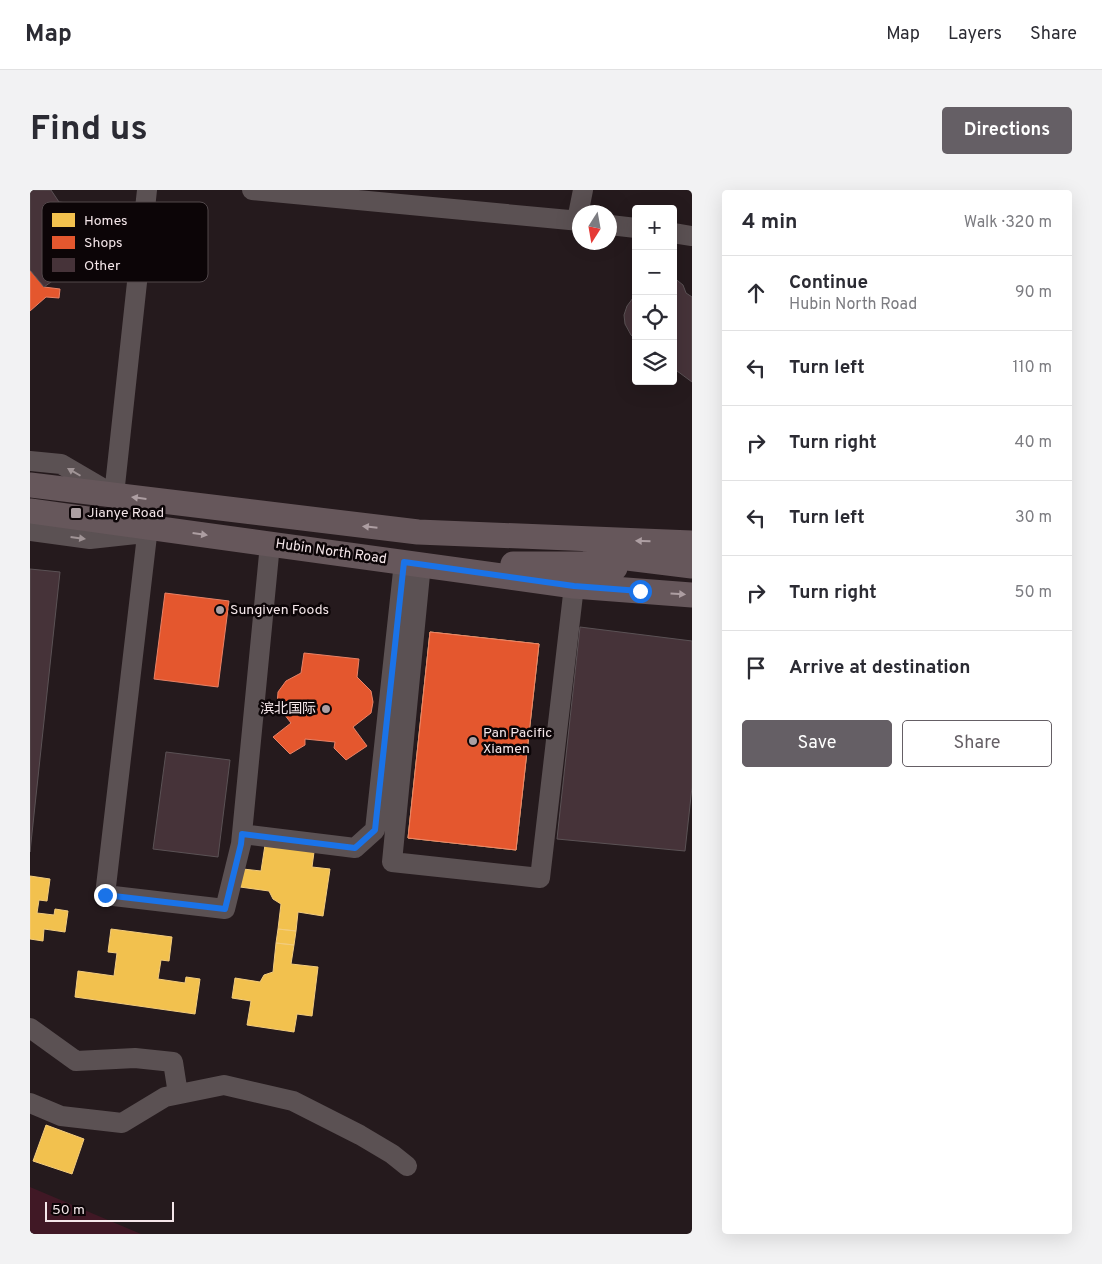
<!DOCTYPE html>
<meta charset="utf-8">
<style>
:root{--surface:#fff;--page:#f2f2f3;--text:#2b2b33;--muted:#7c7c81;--line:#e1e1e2;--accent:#655f65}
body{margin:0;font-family:Overpass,"Noto Sans SC",sans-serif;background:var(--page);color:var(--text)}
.controls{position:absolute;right:15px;top:15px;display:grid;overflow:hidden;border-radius:5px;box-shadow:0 5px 20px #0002}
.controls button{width:45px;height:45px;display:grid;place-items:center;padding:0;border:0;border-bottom:1px solid var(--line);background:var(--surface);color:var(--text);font:25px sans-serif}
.compass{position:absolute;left:542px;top:15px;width:45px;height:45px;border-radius:50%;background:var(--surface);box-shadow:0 5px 20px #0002;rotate:191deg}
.scale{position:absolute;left:15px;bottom:12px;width:129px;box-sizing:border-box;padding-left:5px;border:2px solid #f4e6e9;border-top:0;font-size:14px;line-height:18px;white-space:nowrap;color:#f4e6e9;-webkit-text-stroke:4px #0c0507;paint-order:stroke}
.stop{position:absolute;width:15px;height:15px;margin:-11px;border:4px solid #1a73e8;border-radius:50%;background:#fff}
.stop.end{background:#1a73e8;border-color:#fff;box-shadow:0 1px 5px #0008}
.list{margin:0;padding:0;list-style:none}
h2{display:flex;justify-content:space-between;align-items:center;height:65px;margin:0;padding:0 20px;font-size:21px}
h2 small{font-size:16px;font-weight:400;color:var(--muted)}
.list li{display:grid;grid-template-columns:32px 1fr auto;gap:15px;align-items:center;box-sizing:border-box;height:75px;padding:0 20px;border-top:1px solid var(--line)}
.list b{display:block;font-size:19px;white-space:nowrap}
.list p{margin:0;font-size:16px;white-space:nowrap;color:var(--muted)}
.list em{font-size:16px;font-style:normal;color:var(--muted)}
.actions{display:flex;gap:10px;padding:15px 20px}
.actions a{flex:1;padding:11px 0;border:1px solid var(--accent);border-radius:5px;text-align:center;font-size:18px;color:var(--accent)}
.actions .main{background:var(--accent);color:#fff}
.icon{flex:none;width:28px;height:28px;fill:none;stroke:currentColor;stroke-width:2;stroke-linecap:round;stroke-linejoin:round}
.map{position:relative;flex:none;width:662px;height:1044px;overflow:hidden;border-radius:5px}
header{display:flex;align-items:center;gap:30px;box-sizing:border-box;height:70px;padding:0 25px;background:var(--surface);border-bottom:1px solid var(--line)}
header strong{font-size:24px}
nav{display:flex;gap:28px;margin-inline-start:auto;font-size:18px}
.intro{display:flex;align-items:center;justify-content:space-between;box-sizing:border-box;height:120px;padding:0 30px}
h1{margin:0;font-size:35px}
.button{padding:12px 22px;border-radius:5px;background:var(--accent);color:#fff;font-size:18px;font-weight:700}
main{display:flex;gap:30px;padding:0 30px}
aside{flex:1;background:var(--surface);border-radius:5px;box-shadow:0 5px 20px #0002}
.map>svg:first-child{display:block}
</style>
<header>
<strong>Map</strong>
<nav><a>Map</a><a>Layers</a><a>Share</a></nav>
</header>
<div class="intro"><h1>Find us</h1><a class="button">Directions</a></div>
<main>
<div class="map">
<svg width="662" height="1044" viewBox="0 0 662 1044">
<rect width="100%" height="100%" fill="#251a1d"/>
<path fill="#401825" d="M0 997 111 1044H0Z"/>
<path fill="#f2c14e" stroke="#f3cc7c" d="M400 442 509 454 486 660 378 648Z
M235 655 284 662 282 677 300 679 293 726 268 722 266 741 248 739 251 714 243 709 239 701 210 697 213 679 231 681Z
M0 686 20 689 17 711 9 710 7 723 24 725 25 719 38 721 35 742 14 739 13 751 0 749Z
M81 739 142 747 139 771 131 770 128 789 155 793 156 787 170 789 165 824 45 807 48 781 84 786 87 763 78 762Z
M248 739 266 741 264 755 246 753Z
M246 753 264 755 261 774 288 777 282 826 267 824 264 842 217 835 221 811 202 808 205 788 230 792 234 785 243 782Z
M16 935 54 949 42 984 3 971Z"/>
<path fill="#e4572e" stroke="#e98266" d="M0 80 14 97 30 99 29 108 16 107 0 121Z
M0 383 11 384 0 464Z
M135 403 199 411 188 497 124 489Z
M400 442 509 454 486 660 378 648Z
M274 463 329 469 327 487 341 501 343 512 341 523 323 537 337 556 316 570 304 558 305 552 275 549V555L260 564 243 547 261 533 247 515 248 502 256 491 271 483Z"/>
<path fill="#463339" stroke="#5b5255" d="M0 0H21L29 12 53 15 67 32 63 62 14 97 0 80Z
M643 87 653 95 656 103 662 107V192L643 178Z
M606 104V149L601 145 595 134 594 125 597 116Z
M0 379 30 382 0 662Z
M550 437 662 451V597L655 661 527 649Z
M136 562 200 570 188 667 123 659Z"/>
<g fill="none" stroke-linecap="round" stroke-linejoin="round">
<path stroke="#5b5153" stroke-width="20" d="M222 0 550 31
M547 30 553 0
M580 35 606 38
M643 43 662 46
M0 271 31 274 84 305 117 0
M118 337 75 705 195 719 211 654 240 354
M0 341 60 349 115 343
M391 374 362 672 510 688 544 396
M212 644 325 658 345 640 374 372
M0 838 46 871 105 868 143 872 148 904
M0 913 31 926 92 933 135 907 194 895 263 911 330 945 362 964 377 976"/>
<path stroke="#66575b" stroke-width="25" d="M0 295 388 342 662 353
M0 321 544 396 662 405
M565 364 662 376
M483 374H554L585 378"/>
</g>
<defs><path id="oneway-solid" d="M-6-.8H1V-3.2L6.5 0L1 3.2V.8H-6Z" transform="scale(1.25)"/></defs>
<g fill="#a09496">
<use href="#oneway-solid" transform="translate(44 282) rotate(-150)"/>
<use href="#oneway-solid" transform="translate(48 348) rotate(7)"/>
</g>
<g fill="#ad9ea2">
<use href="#oneway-solid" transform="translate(109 308) rotate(-173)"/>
<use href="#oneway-solid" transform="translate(340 337) rotate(-174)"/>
<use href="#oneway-solid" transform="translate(170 344) rotate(8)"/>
<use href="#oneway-solid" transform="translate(613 351) rotate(-178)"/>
<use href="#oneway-solid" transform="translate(648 404) rotate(4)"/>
</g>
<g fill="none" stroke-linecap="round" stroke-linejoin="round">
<path stroke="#1a73e8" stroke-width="6" d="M75 705 195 719 211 654 212 644 325 658 345 640 374 372 544 396 610 401"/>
</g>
<g fill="#ac9fa2" stroke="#0c0507" stroke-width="2">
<rect x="40" y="317" width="12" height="12" rx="2.5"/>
<circle cx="190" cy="420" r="5"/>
<circle cx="296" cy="519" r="5"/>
<circle cx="443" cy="551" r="5"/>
</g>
<g text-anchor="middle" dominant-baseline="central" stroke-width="5" stroke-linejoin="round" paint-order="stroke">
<g font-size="14" fill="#f4e6e9" stroke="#0c0507" text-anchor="start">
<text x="57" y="323">Jianye Road</text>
<text x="200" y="420">Sungiven Foods</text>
<text x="286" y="519" text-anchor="end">滨北国际</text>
<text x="453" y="543">Pan Pacific<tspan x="453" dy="16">Xiamen</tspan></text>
</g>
<g font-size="14" fill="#f4e6e9" stroke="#0c0507">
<text transform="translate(301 362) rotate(8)">Hubin North Road</text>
</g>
</g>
<rect x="12" y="12" width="166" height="80" rx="8" fill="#0c0507" stroke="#52484b" stroke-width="1"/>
<rect x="22" y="23" width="23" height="14" fill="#f2c14e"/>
<rect x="22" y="46" width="23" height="13" fill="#e4572e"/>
<rect x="22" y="68" width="23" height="14" fill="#463339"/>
<g font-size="14" fill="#f4e6e9">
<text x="54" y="35">Homes</text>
<text x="54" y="57">Shops</text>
<text x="54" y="80">Other</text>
</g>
</svg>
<div class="controls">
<button>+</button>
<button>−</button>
<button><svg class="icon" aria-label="locate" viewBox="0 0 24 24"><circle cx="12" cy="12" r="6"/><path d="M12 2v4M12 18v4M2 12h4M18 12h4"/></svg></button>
<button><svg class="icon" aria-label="layers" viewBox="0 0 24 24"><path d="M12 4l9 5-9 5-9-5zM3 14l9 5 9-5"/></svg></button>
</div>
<svg class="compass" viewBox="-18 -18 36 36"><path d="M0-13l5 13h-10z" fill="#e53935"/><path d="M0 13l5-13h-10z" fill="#7c7c81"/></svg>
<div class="scale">50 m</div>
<div class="stop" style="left:610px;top:401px"></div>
<div class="stop end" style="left:75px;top:705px"></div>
</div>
<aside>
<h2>4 min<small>Walk · 320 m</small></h2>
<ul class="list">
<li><svg class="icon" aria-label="ahead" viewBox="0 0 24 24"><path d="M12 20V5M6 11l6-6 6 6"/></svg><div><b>Continue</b><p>Hubin North Road</p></div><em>90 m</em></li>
<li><svg class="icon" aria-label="left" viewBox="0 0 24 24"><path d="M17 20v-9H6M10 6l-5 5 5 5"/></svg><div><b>Turn left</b></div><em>110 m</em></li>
<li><svg class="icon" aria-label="right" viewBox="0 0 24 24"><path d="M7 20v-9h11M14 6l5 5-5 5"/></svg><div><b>Turn right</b></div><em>40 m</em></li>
<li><svg class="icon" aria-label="left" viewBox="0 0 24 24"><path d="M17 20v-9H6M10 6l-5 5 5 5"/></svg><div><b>Turn left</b></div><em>30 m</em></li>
<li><svg class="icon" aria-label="right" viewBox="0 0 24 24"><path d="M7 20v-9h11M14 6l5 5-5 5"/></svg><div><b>Turn right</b></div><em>50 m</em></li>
<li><svg class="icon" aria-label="arrive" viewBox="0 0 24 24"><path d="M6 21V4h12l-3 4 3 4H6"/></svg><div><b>Arrive at destination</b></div></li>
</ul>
<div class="actions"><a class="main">Save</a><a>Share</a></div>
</aside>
</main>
